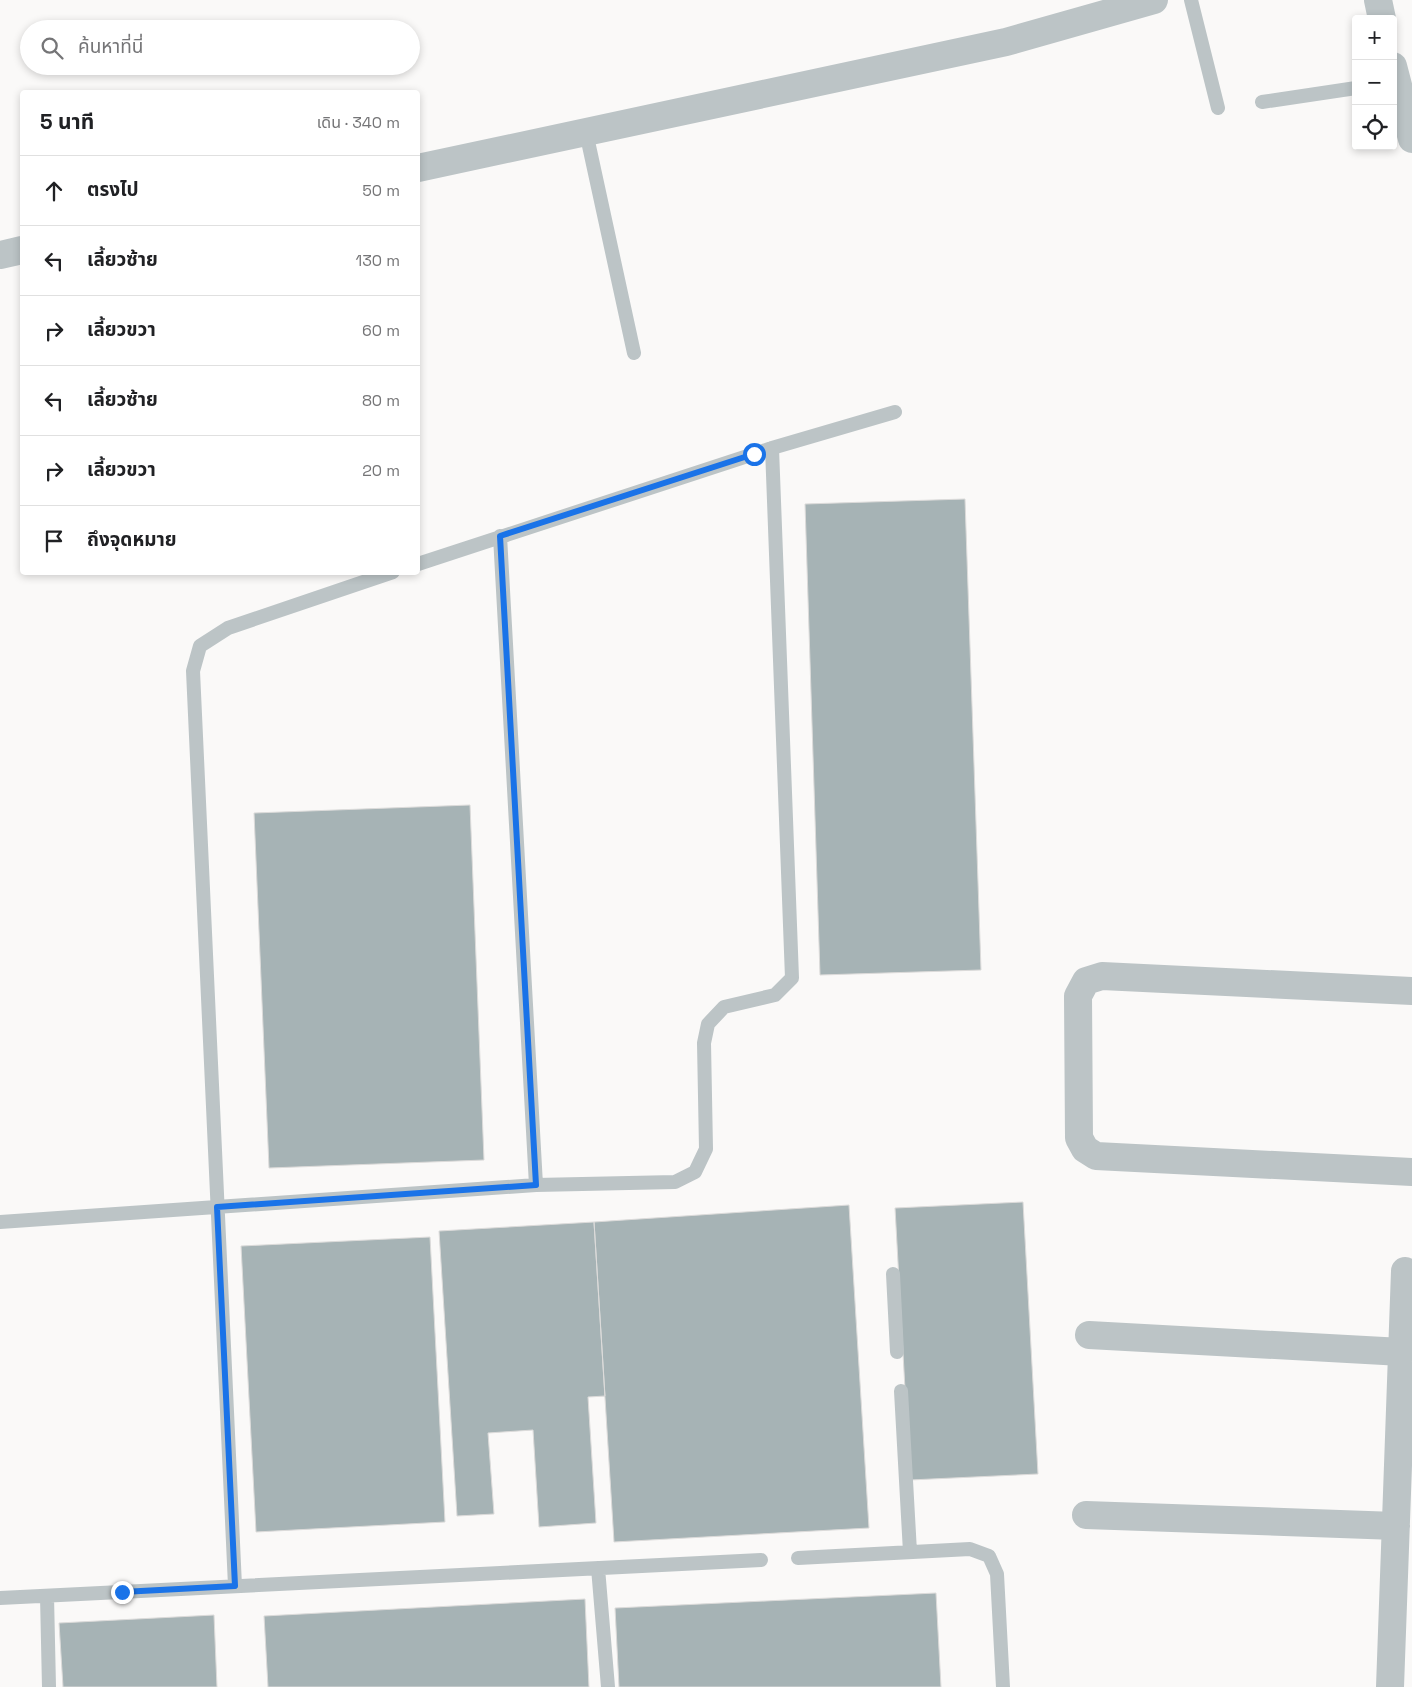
<!DOCTYPE html>
<html lang="th">
<meta charset="utf-8">
<style>
:root{--surface:#fff;--page:#f2f2f2;--text:#202124;--muted:#757577;--line:#e0e0e0}
body{margin:0;font-family:"Space Grotesk","Noto Sans Thai",sans-serif;background:var(--page);color:var(--text)}
.controls{position:absolute;right:15px;top:15px;display:grid;overflow:hidden;border-radius:5px;box-shadow:0 2px 8px #0003}
.controls button{width:45px;height:45px;display:grid;place-items:center;padding:0;border:0;border-bottom:1px solid var(--line);background:var(--surface);color:var(--text);font:25px sans-serif}
.stop{position:absolute;width:15px;height:15px;margin:-11px;border:4px solid #1a73e8;border-radius:50%;background:#fff}
.stop.end{background:#1a73e8;border-color:#fff;box-shadow:0 1px 5px #0008}
.list{margin:0;padding:0;list-style:none}
h2{display:flex;justify-content:space-between;align-items:center;height:65px;margin:0;padding:0 20px;font-size:21px}
h2 small{font-size:16px;font-weight:400;color:var(--muted)}
.list li{display:grid;grid-template-columns:32px 1fr auto;gap:15px;align-items:center;box-sizing:border-box;height:70px;padding:0 20px;border-top:1px solid var(--line)}
.list b{display:block;font-size:19px;white-space:nowrap}
.list em{font-size:16px;font-style:normal;color:var(--muted)}
.icon{flex:none;width:28px;height:28px;fill:none;stroke:currentColor;stroke-width:2;stroke-linecap:round;stroke-linejoin:round}
.map{position:relative;flex:none;width:1412px;height:1687px;overflow:hidden}
.search{position:absolute;background:var(--surface);box-shadow:0 2px 8px #0003;left:20px;top:20px;width:400px;height:55px;display:flex;align-items:center;gap:12px;box-sizing:border-box;padding:0 18px;border-radius:28px;color:var(--muted);font-size:19px}
.panel{position:absolute;background:var(--surface);box-shadow:0 2px 8px #0003;left:20px;top:90px;width:400px;height:485px;border-radius:5px}
.map>svg:first-child{display:block}
</style>
<div class="map">
<svg width="1412" height="1687" viewBox="0 0 1412 1687">
<rect width="100%" height="100%" fill="#faf9f8"/>
<path fill="#a6b3b5" stroke="#dcdbda" d="M965 499 981 970 820 975 805 504Z
M470 805 484 1160 269 1168 254 813Z
M1023 1202 1038 1474 910 1480 895 1208Z
M849 1205 869 1528 614 1542 594 1222Z
M594 1222 605 1396 588 1397 596 1523 539 1527 533 1430 488 1433 494 1514 457 1516 439 1231Z
M430 1237 445 1522 256 1532 241 1246Z
M936 1593 941 1687H619L615 1608Z
M585 1599 589 1687H268L264 1616Z
M214 1615 217 1687H63L59 1623Z"/>
<g fill="none" stroke-linecap="round" stroke-linejoin="round">
<path stroke="#bcc4c6" stroke-width="14" d="M1191 0 1218 108
M1262 102 1356 88
M586 132 634 353
M500 536 536 1185
M418 564 772 448 895 412
M0 1222 536 1185 675 1182 695 1172 706 1149 704 1043 708 1024 724 1007 775 995 792 978 772 448
M893 1274 897 1352
M901 1391 910 1552
M798 1558 970 1549 989 1556 997 1574 1003 1687
M598 1568 608 1687
M235 1586 193 671 200 646 228 628 393 572
M47 1596 49 1687
M0 1598 761 1560"/>
<path stroke="#bcc4c6" stroke-width="28" d="M1378 0 1382 19
M1393 66 1412 139
M418 168 1006 42 1154 0
M0 255 22 250
M1412 991 1102 976 1086 981 1078 996 1079 1138 1085 1149 1096 1156 1412 1172
M1089 1335 1402 1352
M1086 1515 1396 1526
M1390 1687 1405 1271"/>
</g>
<g fill="none" stroke-linecap="round" stroke-linejoin="round">
<path stroke="#1a73e8" stroke-width="6" d="M122 1592 235 1586 217 1207 536 1185 500 536 754 454"/>
</g>
</svg>
<div class="controls">
<button>+</button>
<button>−</button>
<button><svg class="icon" aria-label="locate" viewBox="0 0 24 24"><circle cx="12" cy="12" r="6"/><path d="M12 2v4M12 18v4M2 12h4M18 12h4"/></svg></button>
</div>
<div class="stop" style="left:754px;top:454px"></div>
<div class="stop end" style="left:122px;top:1592px"></div>
<div class="search"><svg class="icon" aria-label="search" viewBox="0 0 24 24"><circle cx="10" cy="10" r="6"/><path d="M15 15l6 6"/></svg>ค้นหาที่นี่</div>
<section class="panel">
<h2>5 นาที<small>เดิน · 340 m</small></h2>
<ul class="list">
<li><svg class="icon" aria-label="ahead" viewBox="0 0 24 24"><path d="M12 20V5M6 11l6-6 6 6"/></svg><div><b>ตรงไป</b></div><em>50 m</em></li>
<li><svg class="icon" aria-label="left" viewBox="0 0 24 24"><path d="M17 20v-9H6M10 6l-5 5 5 5"/></svg><div><b>เลี้ยวซ้าย</b></div><em>130 m</em></li>
<li><svg class="icon" aria-label="right" viewBox="0 0 24 24"><path d="M7 20v-9h11M14 6l5 5-5 5"/></svg><div><b>เลี้ยวขวา</b></div><em>60 m</em></li>
<li><svg class="icon" aria-label="left" viewBox="0 0 24 24"><path d="M17 20v-9H6M10 6l-5 5 5 5"/></svg><div><b>เลี้ยวซ้าย</b></div><em>80 m</em></li>
<li><svg class="icon" aria-label="right" viewBox="0 0 24 24"><path d="M7 20v-9h11M14 6l5 5-5 5"/></svg><div><b>เลี้ยวขวา</b></div><em>20 m</em></li>
<li><svg class="icon" aria-label="arrive" viewBox="0 0 24 24"><path d="M6 21V4h12l-3 4 3 4H6"/></svg><div><b>ถึงจุดหมาย</b></div></li>
</ul>
</section>
</div>
